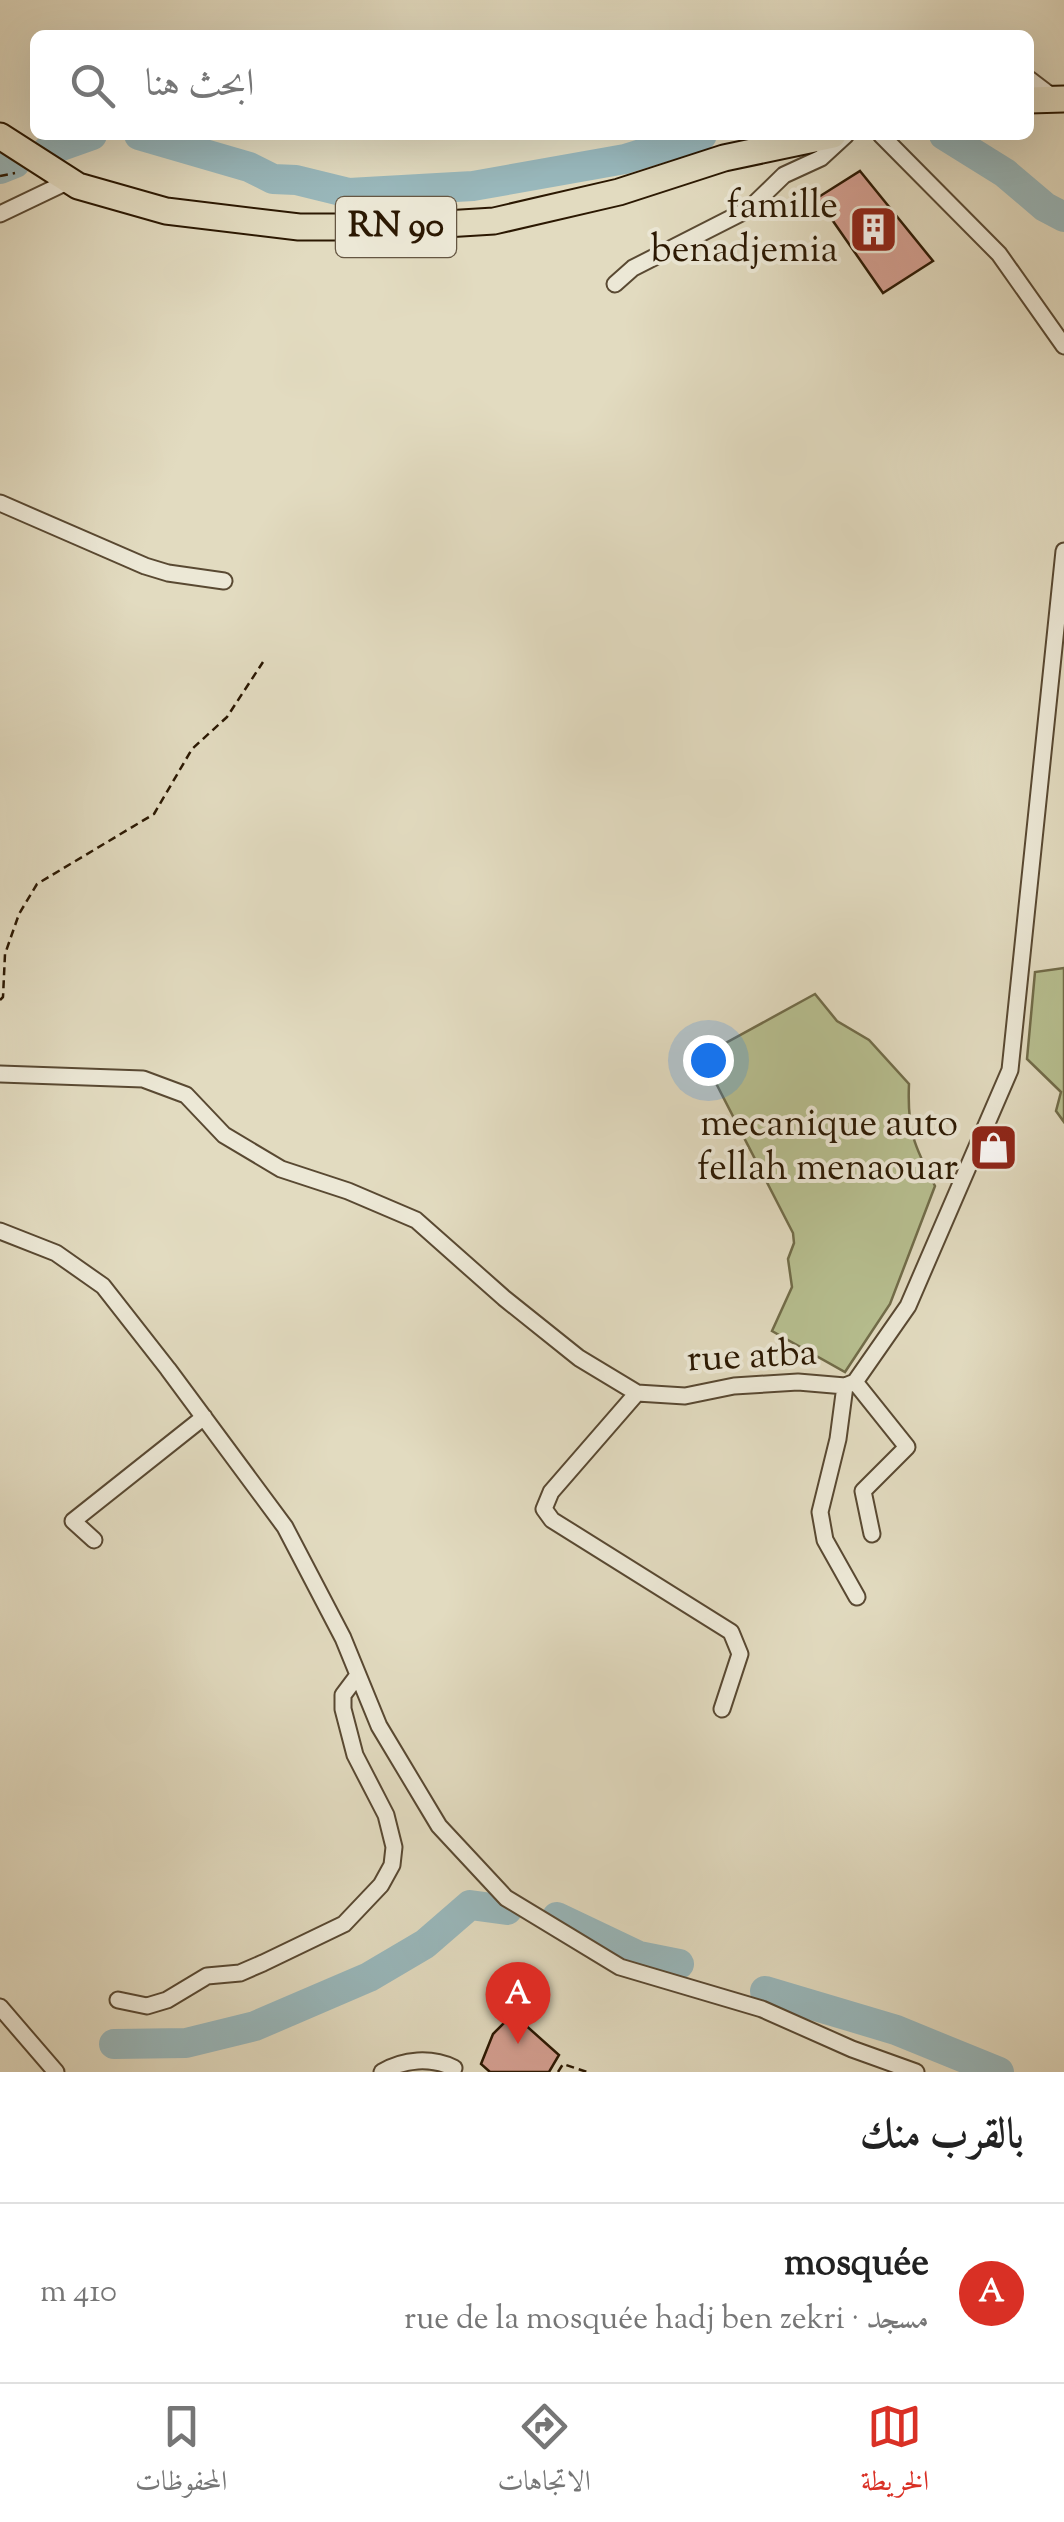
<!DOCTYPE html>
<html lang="ar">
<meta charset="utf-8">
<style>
:root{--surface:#fff;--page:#f6f6f6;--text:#222;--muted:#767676;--line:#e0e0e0;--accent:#d93025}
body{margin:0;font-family:"Sorts Mill Goudy",Amiri,serif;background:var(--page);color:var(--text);direction:rtl}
.you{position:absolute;left:708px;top:1060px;width:35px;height:35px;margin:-25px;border:8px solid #fff;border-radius:50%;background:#1a73e8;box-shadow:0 0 0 15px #1a73e833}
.badge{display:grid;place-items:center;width:65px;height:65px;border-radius:50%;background:var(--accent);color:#fff;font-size:32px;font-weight:700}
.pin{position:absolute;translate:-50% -82px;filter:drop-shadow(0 2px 5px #0008)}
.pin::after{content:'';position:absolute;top:52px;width:35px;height:30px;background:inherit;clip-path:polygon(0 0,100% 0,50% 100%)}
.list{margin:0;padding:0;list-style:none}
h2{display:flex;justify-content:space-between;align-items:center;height:130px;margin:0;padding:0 40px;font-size:42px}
h2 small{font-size:32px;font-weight:400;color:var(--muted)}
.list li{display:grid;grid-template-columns:65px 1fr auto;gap:30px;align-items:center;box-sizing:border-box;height:180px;padding:0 40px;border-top:2px solid var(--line)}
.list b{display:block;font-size:38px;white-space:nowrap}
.list p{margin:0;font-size:32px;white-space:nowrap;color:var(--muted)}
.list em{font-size:32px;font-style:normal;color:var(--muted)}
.icon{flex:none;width:55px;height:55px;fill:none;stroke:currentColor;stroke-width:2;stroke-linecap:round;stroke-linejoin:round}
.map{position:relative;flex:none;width:1064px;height:2072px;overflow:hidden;direction:ltr}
.search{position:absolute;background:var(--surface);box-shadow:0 10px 40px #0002;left:30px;right:30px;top:30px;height:110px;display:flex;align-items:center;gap:25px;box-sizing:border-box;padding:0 35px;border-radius:15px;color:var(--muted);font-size:38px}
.sheet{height:310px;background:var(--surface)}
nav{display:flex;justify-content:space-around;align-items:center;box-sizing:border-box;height:140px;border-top:2px solid var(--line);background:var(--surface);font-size:28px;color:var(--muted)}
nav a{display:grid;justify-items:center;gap:5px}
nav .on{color:var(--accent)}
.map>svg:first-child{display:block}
</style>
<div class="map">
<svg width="1064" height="2072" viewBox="0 0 1064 2072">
<rect width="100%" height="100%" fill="#e2dbc0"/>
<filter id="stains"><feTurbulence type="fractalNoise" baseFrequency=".002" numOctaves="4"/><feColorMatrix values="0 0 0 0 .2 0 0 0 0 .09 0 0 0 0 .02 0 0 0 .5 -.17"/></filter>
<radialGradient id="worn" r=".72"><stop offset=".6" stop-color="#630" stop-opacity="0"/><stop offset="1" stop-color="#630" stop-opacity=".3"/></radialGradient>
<path fill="#b7bf90" stroke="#716c49" stroke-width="2.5" d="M1064 968V1122L1056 1111 1061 1092 1027 1059 1035 972Z
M815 994 837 1021 869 1040 909 1084C907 1130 914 1146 935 1186L890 1304 845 1372 772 1331 792 1287 788 1259 794 1243 793 1233 702 1056Z"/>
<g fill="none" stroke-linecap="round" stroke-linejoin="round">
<path stroke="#99b8bc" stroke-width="30" d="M139 135 249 167 273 179 296 180 349 193 473 186 625 159 702 135
M944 135 1005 173 1045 207 1064 217
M47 151 92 135
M0 169 15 163
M557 1917 639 1956 679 1964
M765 1991 896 2030 999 2072
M114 2044 186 2043 255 2026 369 1977 425 1944 470 1905 507 1910"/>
</g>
<path fill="#d49f91" stroke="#2b1802" stroke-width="2.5" d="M860 171 933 261 883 293 817 198Z
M513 2014 559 2055 549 2072H490L481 2064 493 2034Z"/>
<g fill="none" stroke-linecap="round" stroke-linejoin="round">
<defs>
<path id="minor" d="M1029 79 1054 98
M881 135 999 254 1064 346
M0 214 69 181
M615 284 633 268 749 209 784 175 821 158 846 135
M0 503 145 566 168 573 224 581
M0 1074 143 1079 186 1095 224 1135 281 1169 348 1191 416 1220 504 1298 579 1358 637 1393 685 1396 734 1386 798 1382 845 1386 855 1382 908 1306 1010 1070 1064 551
M0 1231 56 1253 103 1286 168 1369 285 1527 343 1638 379 1726 439 1826 506 1898 620 1967 762 2009 852 2049 916 2072
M855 1382 907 1447 863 1491 872 1534
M845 1386 838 1439 820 1512 825 1540 857 1597
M637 1393 551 1492 544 1509 552 1520 731 1632 740 1654 722 1709
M94 1540 73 1521 204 1417
M118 2000 147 2006 167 2000 207 1976 240 1973 263 1963 344 1924 381 1885 392 1865 394 1847 386 1815 355 1755 343 1709V1695L358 1675
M0 2007 56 2072
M382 2072C404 2059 431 2057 454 2068"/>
<path id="primary" d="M1029 100 1064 99
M0 136 78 186 166 211 299 227H396L494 221 619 192 724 158 833 135"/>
</defs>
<use href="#minor" stroke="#594932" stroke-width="19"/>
<use href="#primary" stroke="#2b1802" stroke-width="29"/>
<path stroke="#2b1802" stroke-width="2.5" stroke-dasharray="8 5" stroke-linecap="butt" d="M0 176 15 173
M0 1000 3 997 5 954 19 914 37 884 154 814 192 749 227 717 263 662
M558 2072 563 2064 587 2072"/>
<use href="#minor" stroke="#ece8d6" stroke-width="15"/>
<use href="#primary" stroke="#e2dbc0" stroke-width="25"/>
</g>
<defs>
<symbol id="building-square" viewBox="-11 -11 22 22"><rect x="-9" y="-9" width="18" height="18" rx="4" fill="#8f2418" stroke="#ece8d6"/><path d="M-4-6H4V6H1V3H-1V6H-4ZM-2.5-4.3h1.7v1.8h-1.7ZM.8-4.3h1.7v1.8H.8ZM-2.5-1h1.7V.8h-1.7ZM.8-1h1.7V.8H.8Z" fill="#fff"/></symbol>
<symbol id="shop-square" viewBox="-11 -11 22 22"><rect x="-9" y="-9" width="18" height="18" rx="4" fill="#8f2418" stroke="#ece8d6"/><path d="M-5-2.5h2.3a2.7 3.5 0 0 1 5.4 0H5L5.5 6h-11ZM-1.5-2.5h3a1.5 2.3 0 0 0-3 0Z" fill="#fff"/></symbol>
</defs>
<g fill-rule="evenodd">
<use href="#building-square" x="846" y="202" width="55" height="55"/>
<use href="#shop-square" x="966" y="1120" width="55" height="55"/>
</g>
<g text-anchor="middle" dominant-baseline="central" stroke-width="8" stroke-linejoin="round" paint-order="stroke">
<rect fill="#ece8d6" stroke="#655642" stroke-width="2.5" x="336" y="197" width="120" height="60" rx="8"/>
<g font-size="35" font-weight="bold" fill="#2b1802">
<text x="396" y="227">RN 90</text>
</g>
<g font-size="38" fill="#2b1802" stroke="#ece8d6" text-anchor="end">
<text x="838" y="208">famille<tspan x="838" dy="44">benadjemia</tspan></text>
<text x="958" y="1126">mecanique auto<tspan x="958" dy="44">fellah menaouar</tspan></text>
</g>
<g font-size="38" fill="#2b1802" stroke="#ece8d6">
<text transform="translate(752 1358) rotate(-3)">rue atba</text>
</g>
</g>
<rect width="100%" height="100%" filter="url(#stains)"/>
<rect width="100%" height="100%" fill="url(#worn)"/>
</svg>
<div class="you"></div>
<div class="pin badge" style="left:518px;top:2044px">A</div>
<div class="search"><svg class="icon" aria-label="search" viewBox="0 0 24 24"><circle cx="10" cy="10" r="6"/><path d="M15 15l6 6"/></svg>ابحث هنا</div>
</div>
<section class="sheet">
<h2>بالقرب منك<small></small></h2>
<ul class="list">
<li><span class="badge">A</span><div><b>mosquée</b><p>مسجد · rue de la mosquée hadj ben zekri</p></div><em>410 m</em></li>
</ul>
</section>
<nav>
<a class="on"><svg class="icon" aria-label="map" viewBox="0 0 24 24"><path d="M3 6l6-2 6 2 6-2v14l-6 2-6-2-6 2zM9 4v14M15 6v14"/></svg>الخريطة</a>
<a><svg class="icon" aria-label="directions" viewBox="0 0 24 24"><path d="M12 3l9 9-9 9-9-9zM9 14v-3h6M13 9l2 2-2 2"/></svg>الاتجاهات</a>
<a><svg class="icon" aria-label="saved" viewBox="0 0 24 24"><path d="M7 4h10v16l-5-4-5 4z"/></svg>المحفوظات</a>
</nav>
